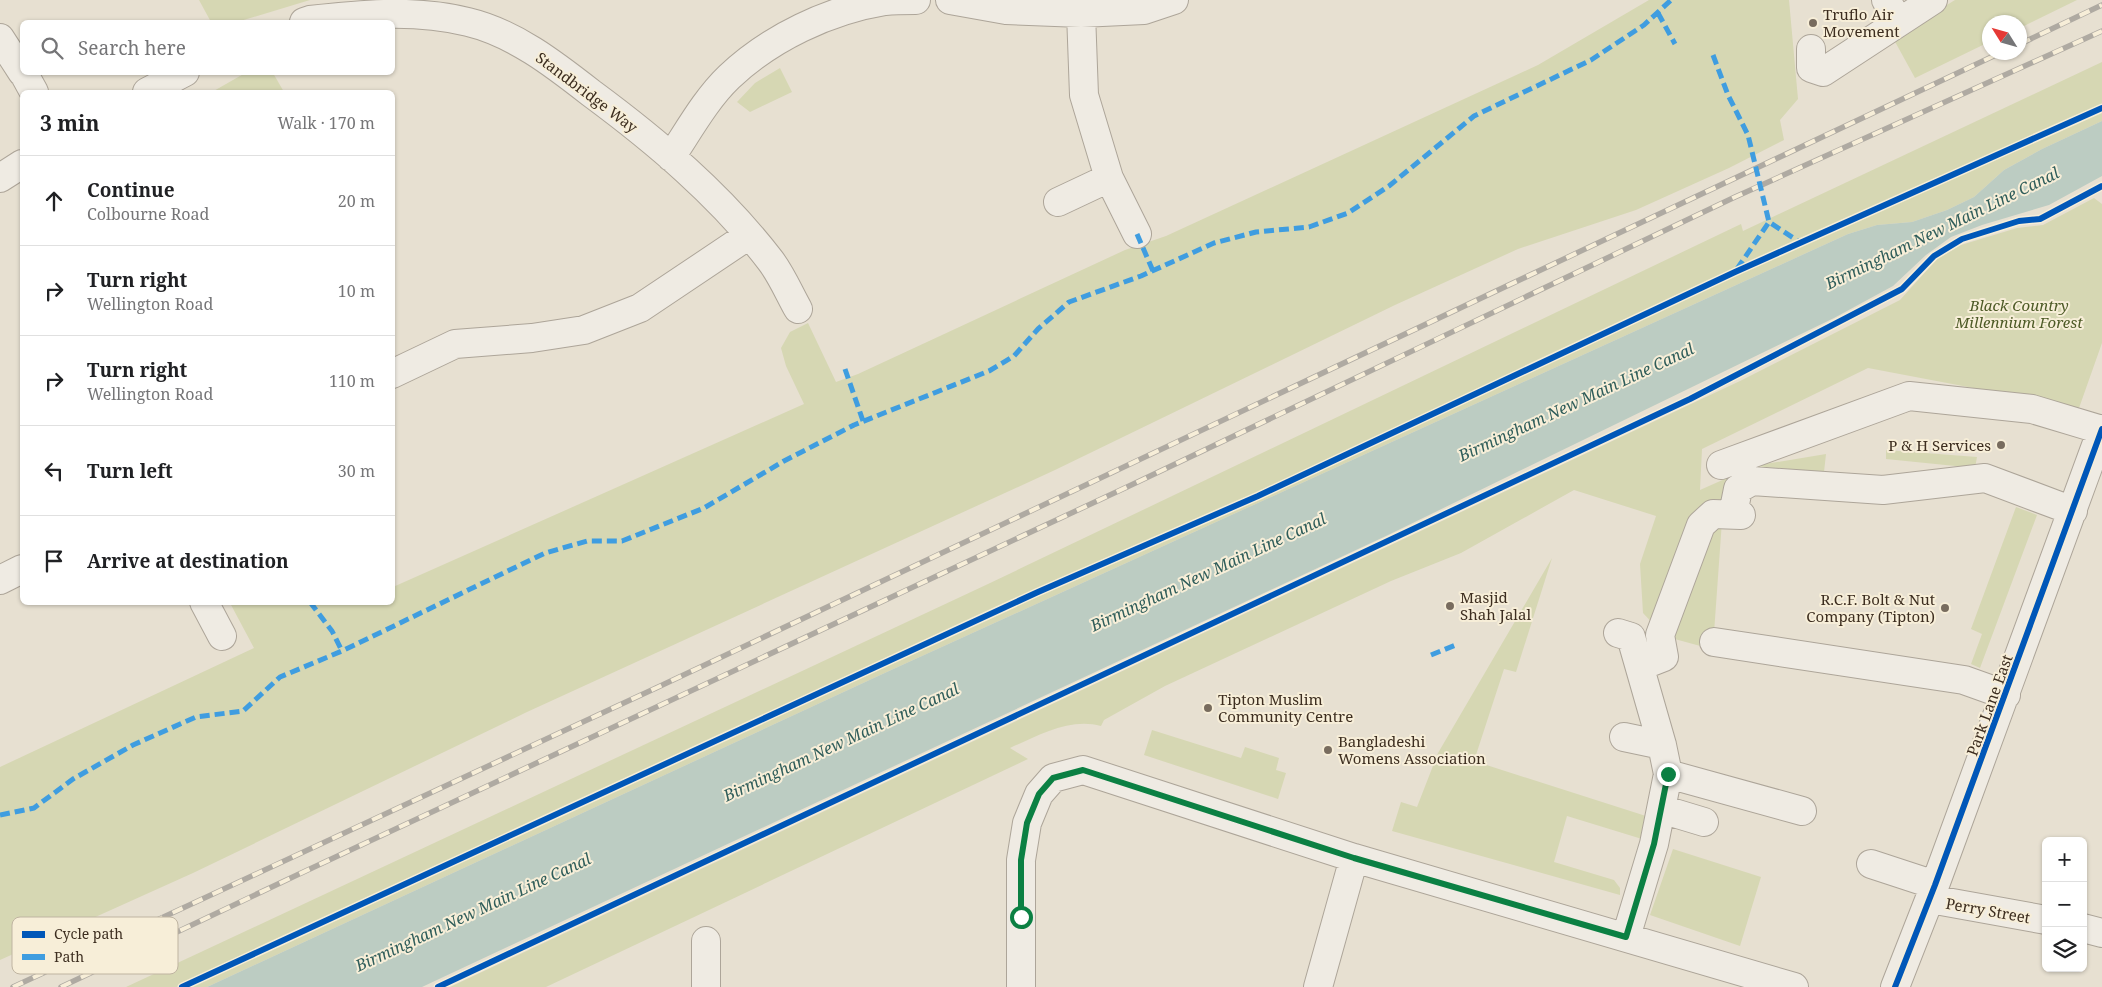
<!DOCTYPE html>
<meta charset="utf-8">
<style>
:root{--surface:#fff;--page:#f6f6f6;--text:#202124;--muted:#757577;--line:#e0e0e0}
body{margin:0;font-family:"Noto Serif",serif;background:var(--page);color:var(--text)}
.controls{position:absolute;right:15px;bottom:15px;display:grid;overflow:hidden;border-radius:8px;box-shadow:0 1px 4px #0004}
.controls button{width:45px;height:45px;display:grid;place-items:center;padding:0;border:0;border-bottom:1px solid var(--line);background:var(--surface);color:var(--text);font:25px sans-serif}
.compass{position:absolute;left:1982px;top:15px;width:45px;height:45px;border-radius:50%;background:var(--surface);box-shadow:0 1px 4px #0004;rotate:307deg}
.stop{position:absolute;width:15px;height:15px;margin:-11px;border:4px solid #0b8043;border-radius:50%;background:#fff}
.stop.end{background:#0b8043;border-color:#fff;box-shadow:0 1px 5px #0008}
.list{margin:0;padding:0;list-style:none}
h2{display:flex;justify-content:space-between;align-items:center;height:65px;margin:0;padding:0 20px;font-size:21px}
h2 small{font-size:16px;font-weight:400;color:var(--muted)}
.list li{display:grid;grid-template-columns:32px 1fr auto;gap:15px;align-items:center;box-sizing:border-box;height:90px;padding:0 20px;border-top:1px solid var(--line)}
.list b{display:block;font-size:19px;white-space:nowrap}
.list p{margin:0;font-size:16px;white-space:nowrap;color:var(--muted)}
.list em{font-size:16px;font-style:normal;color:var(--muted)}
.icon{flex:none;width:28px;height:28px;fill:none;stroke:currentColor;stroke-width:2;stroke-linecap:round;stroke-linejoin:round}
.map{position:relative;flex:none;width:2102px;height:987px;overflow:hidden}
.search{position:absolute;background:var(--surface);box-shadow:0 1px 4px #0004;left:20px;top:20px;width:375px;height:55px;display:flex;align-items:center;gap:12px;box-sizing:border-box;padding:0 18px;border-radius:8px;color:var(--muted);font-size:19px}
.panel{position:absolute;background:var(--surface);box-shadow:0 1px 4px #0004;left:20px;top:90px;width:375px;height:515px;border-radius:8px}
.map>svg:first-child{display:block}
</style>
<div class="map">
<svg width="2102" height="987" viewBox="0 0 2102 987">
<rect width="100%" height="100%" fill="#e7e0d1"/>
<path fill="#d6d7b3" d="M199 0H310L237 22H211Z
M1649 0H1789L1798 99 1780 120 1784 140 1729 168 1636 210 1518 249 1395 305 1055 470 527 712 193 873 0 960V767L254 648 230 603 392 602 393 587 804 404 786 366 781 348 790 332 808 323 836 382 858 374 1125 250 1166 236 1538 65Z
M1955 0H2077L2020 28V22H1990L1989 42 1915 78 1893 38Z
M2102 62V121L2042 149 2004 170 1974 197 1947 210 1912 222 1877 225 1848 234 889 671 207 987H126L988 584 1741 224 1743 231Z
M780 68 792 92 750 112 737 102 755 83Z
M247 72 273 73 284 92H212Z
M2094 198 2102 204V343L2079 408 1868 368 1702 449 1700 490 1736 474 1729 507 1708 508 1657 628 1643 613 1640 564 1656 516 1574 490 1461 553 1391 581 1165 686 1104 720 1101 726C1070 717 1037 736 1010 748L1028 759 546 987H450L1740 381 1900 300 1937 259 1961 245 2017 228 2043 225Z
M1886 450 1977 457 1975 468 1886 459Z
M1826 454 1824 472 1753 466Z
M2016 507 2037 515 1980 668 1971 664 1982 634 1971 629Z
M1722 521 1714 633 1704 647 1671 638 1699 544Z
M1552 558 1516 672 1504 669 1474 761 1649 817 1642 839 1567 816 1554 862 1614 880 1620 888V895L1392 831 1401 802 1417 807 1438 753Z
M1152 730 1241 758 1245 747 1279 758 1276 770 1286 773 1278 799 1144 755Z
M1673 849 1761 877 1740 946 1650 915Z"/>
<path fill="#bcccc2" d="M2102 121V176L2049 205 1982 225 1951 237 1926 255 1893 286 1834 318 1388 535 422 987H207L889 671 1848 234 1877 225 1912 222 1947 210 1974 197 2004 170 2042 149Z"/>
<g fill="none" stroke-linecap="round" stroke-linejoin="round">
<defs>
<path id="minor" d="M950 0 1006 10 1081 13 1144 10 1174 0
M1886 0 1899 22
M1081 13 1084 95 1109 178 1137 234
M304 22 310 20C364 14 415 9 468 22 514 33 554 64 591 93 656 141 720 195 770 260 781 274 789 293 798 309
M0 38 22 72
M1811 49V68L1823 72 1933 0
M23 72 34 92
M147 92 185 72
M671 157C689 130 706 99 729 77 770 38 829 10 885 1 895 0 906 0 916 0
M0 178 22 164
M1058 202 1109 178
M392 374 455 344 532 338 584 330 640 308 749 235
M1721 465 1909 396 2032 409 2102 430
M1733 514 1738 489 1752 481 1883 490 1985 478 2073 511
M0 580 22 569
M204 602 222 636
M1618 633 1631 637 1662 745 1668 774 1654 844 1626 937
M1714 642 1964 680 2006 695
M1641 666 1664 657 1660 635 1701 525 1713 514 1741 515
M1624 737 1662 745
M1668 774 1802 811
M1661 809 1704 822
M1871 864 1935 885
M1930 899 2046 920
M2083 928 2102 933
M706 941V987
M1021 987V860L1027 823 1039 794 1053 778 1083 770 1354 858 1794 987
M1318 987 1354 858
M1895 987 1935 885 2102 429"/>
</defs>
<use href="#minor" stroke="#ada599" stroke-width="30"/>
<use href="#minor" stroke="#efebe3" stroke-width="28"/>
<defs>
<path id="rail" d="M2020 44 2102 5
M13 987 656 688 2002 52
M61 987 297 875 1127 487 1735 197 2102 31"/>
</defs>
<use href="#rail" stroke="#afaaa2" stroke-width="5.5"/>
<use href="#rail" stroke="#f7eed8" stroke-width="4" stroke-dasharray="11" stroke-linecap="butt"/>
<path stroke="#3f9de0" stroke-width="5" stroke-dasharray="10 5" stroke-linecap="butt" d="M1658 13 1675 44
M1713 55 1728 95 1748 135 1769 222 1801 243
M1137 234 1153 271
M1737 269 1769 222
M845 369 863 421
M310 602 332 631 342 651
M1431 655 1458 644
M0 815 34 808 73 779 133 745 196 717 243 711 280 677 342 651 545 553 587 541H622L704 508 784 461 854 425 989 371 1014 356 1038 329 1069 302 1141 276 1214 243 1256 232 1309 227 1348 213 1389 186 1474 116 1591 60 1644 25 1671 0"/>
<defs>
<path id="cycleway" d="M182 987 1038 592 1258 496 1735 272 2102 108
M438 987 1690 399 1902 289 1934 256 1962 239 2019 221 2040 219 2102 186
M1895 987 1935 885 2102 429"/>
</defs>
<use href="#cycleway" stroke="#f7eed8" stroke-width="9"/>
<use href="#cycleway" stroke="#0057b8" stroke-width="6"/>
</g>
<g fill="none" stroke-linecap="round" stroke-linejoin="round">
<path stroke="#0b8043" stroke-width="6" d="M1021 917V860L1027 823 1039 794 1053 778 1083 770 1354 858 1626 937 1654 844 1668 774"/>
</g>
<g fill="#786c5e" stroke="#f7eed8" stroke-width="2">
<circle cx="1813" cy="23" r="5"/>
<circle cx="2001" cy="445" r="5"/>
<circle cx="1450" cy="606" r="5"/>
<circle cx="1945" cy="608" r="5"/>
<circle cx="1208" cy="708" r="5"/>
<circle cx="1328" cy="750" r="5"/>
</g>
<g text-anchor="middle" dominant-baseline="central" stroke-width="4" stroke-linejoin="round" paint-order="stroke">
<g font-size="15" fill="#3d2e20" stroke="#f7eed8" text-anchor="start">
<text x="1823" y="14">Truflo Air<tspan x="1823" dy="17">Movement</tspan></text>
<text x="1991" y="445" text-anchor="end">P &amp; H Services</text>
<text x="1460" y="597">Masjid<tspan x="1460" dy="17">Shah Jalal</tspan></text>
<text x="1935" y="599" text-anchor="end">R.C.F. Bolt &amp; Nut<tspan x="1935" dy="17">Company (Tipton)</tspan></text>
<text x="1218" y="699">Tipton Muslim<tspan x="1218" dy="17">Community Centre</tspan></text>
<text x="1338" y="741">Bangladeshi<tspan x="1338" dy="17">Womens Association</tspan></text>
</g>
<g font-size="15" fill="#3d2e20" stroke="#f7eed8">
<text transform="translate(587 92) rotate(37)">Standbridge Way</text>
<text transform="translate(1989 705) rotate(-70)">Park Lane East</text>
<text transform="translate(1988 910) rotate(10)">Perry Street</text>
</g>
<g font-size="15" font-style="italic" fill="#4d5a26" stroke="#f7eed8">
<text x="2019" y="305">Black Country<tspan x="2019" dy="17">Millennium Forest</tspan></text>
</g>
<g font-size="16" font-style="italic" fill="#2f5d5a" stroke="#f7eed8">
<text transform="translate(1942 228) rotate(-26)">Birmingham New Main Line Canal</text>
<text transform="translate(1576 402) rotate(-25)">Birmingham New Main Line Canal</text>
<text transform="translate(1208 572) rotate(-25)">Birmingham New Main Line Canal</text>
<text transform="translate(841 742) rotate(-25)">Birmingham New Main Line Canal</text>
<text transform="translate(473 912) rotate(-25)">Birmingham New Main Line Canal</text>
</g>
</g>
<rect x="12" y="917" width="166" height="57" rx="8" fill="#f7eed8" stroke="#bfb4a1" stroke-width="1"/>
<rect x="22" y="931" width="23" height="7" fill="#0057b8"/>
<rect x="22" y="954" width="23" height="6" fill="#3f9de0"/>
<g font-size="14" fill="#3d2e20">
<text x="54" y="939">Cycle path</text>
<text x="54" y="962">Path</text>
</g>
</svg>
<div class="controls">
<button>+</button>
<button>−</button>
<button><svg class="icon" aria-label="layers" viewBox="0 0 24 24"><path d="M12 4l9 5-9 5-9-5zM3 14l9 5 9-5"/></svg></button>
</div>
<svg class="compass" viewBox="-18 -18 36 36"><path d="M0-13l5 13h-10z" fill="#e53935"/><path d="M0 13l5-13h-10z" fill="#757577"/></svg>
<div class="stop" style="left:1021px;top:917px"></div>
<div class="stop end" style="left:1668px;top:774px"></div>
<div class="search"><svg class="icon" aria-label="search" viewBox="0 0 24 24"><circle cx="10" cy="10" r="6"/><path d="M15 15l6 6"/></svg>Search here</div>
<section class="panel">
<h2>3 min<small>Walk · 170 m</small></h2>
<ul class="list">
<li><svg class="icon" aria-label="ahead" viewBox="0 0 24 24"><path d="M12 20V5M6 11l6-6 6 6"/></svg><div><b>Continue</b><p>Colbourne Road</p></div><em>20 m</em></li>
<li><svg class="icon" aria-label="right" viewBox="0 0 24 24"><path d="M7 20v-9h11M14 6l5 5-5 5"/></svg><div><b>Turn right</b><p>Wellington Road</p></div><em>10 m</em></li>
<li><svg class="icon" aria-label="right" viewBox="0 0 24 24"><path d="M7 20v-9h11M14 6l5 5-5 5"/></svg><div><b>Turn right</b><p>Wellington Road</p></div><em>110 m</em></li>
<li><svg class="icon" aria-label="left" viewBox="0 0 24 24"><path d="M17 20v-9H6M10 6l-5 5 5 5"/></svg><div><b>Turn left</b></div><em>30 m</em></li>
<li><svg class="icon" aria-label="arrive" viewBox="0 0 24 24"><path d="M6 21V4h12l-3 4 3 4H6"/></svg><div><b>Arrive at destination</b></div></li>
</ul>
</section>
</div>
